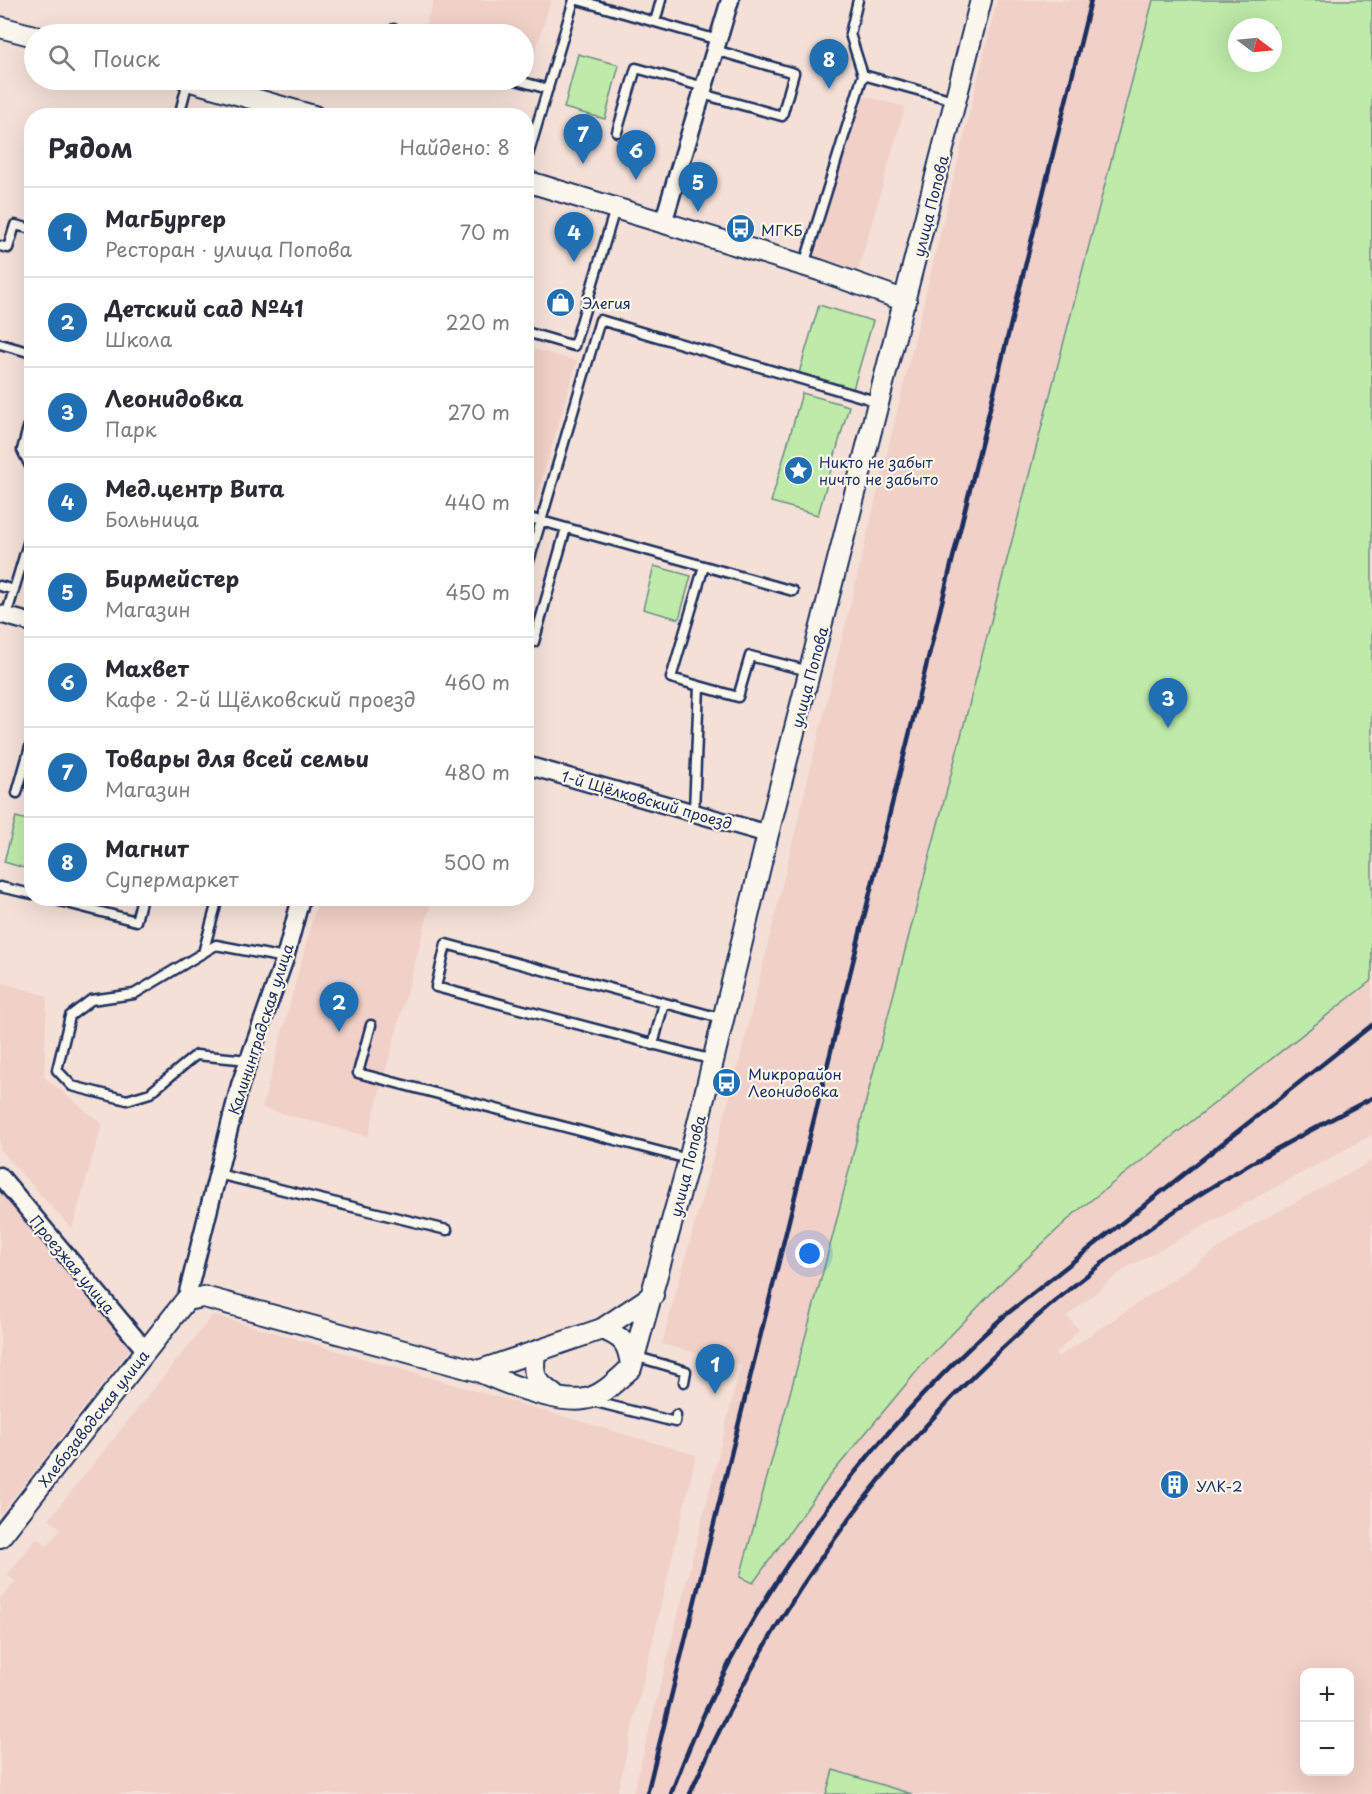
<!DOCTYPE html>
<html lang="ru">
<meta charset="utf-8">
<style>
:root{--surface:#fff;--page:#f7f7f7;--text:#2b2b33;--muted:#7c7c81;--line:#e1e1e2;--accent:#1f6fb2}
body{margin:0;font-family:"Playpen Sans",sans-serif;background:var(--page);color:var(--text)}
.controls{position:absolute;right:18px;bottom:18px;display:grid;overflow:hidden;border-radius:12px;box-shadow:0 6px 24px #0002}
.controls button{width:54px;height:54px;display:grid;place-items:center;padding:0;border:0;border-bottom:2px solid var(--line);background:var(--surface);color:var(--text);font:30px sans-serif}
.compass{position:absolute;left:1228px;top:18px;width:54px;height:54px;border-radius:50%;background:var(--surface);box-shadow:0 6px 24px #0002;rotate:106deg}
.you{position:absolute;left:810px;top:1254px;width:21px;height:21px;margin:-15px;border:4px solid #fff;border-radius:50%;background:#1a73e8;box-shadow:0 0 0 9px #1a73e833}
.badge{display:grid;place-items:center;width:39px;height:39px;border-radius:50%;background:var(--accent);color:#fff;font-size:20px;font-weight:700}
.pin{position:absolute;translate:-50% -50px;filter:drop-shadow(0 2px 3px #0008)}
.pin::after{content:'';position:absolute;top:32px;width:21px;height:18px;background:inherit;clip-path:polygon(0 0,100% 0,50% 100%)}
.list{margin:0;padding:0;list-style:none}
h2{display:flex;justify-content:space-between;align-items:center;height:78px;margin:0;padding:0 24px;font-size:26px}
h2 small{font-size:20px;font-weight:400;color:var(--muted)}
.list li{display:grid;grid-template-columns:39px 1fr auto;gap:18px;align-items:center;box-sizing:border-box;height:90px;padding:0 24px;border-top:2px solid var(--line)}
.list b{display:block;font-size:22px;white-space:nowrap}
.list p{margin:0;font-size:20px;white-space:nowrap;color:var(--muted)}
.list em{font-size:20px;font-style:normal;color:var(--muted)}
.icon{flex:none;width:33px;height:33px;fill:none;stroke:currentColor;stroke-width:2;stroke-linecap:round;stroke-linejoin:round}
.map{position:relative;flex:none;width:1372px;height:1794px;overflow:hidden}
.search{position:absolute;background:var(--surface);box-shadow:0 6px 24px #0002;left:24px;top:24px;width:510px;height:66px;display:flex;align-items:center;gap:15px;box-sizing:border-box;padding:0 21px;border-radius:33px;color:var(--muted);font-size:22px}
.panel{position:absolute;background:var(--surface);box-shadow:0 6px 24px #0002;left:24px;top:108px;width:510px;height:798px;border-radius:24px}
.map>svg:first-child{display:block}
</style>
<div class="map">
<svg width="1372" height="1794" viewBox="0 0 1372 1794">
<rect width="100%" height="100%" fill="#f4e0d7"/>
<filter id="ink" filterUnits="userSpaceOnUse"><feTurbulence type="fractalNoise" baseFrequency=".0167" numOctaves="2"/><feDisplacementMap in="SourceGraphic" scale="12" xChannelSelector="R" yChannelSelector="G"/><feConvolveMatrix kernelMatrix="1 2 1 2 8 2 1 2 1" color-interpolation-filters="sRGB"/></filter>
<g filter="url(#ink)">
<path fill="#f0d0c8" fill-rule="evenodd" d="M434 0H551L530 70 524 68V34H423Z
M997 0H1153L872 1077 834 1231 740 1577 753 1583 830 1476 922 1365 1004 1280 1076 1212 1372 980V1135L1126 1268 1067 1316 1079 1330 1055 1354 1058 1357 1255 1224 1372 1161V1794H633L741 1365 662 1344 740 1059ZM1304 1672H1350V1772H1304Z
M861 95 905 107 858 271 814 258Z
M527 347 577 361 527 530Z
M318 899H432L368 1136 262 1108Z
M0 982 47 996 44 1077 102 1124 72 1229 0 1150Z
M0 1187 133 1345 0 1515Z
M213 1315 696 1455 617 1794H0V1599L15 1581 7 1575 37 1538 47 1546 61 1529 49 1519Z"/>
<path fill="#beeba9" stroke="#6c8d84" stroke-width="1.5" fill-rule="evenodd" d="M1153 0H1372V980L1076 1212 1004 1280 922 1365 830 1476 753 1583 740 1577 834 1231 872 1077ZM1237 27H1273V63H1237Z
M578 54 619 65 605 119 564 108Z
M819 305 873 321 853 389 799 373Z
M802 393 849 406 818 515 771 502Z
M654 566 691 576 679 619 643 609Z
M16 817 31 821V870L4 862Z
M833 1770 912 1794H826Z"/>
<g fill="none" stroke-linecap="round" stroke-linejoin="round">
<defs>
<path id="service" d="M578 0 718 40
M858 0 850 34 863 75
M655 22 661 0
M393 34 394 29
M516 80 548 89
M702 94 782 116 794 73 715 50
M179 116 188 81
M617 132 636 68 704 87
M526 162 574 0
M0 246 8 248 15 225 32 229
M804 265 863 75 957 101
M526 332 574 346 615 209
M0 344 32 353
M32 413 22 450 32 470
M526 517 541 521 600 320 879 402
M704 566 793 591
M526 571 541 521 704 566 671 678 738 697 750 656 809 671
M0 586 14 590
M6 616 32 530
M526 641 534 642 566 528
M17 793 32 740
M694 811 699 686
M0 887 32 894
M48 898 136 921 142 898
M203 953 218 898
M371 1025 358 1073 688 1159
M653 1045 664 1003
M249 1060 196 1055 150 1093 127 1100 72 1086 57 1070 70 1016 91 1000 134 994 216 945 285 958
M713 1060 436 987 446 944 724 1019
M218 1174 447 1230
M634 1356 686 1371 684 1382
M592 1401 675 1422 676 1415"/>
<path id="minor" d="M663 223 730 0
M0 614 32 623
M526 765 768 834
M0 1176 146 1351
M186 1300 240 1085 285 958 301 898"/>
<path id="tertiary" d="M0 27 34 36
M187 80 314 116
M526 181 819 270 906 301
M602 1329C623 1337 628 1343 631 1365
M535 1353C532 1377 535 1381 554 1395
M631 1368 689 1160 768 834 981 0
M478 1371 602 1329 653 1295
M0 1537 186 1300 204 1297 478 1371C505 1383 556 1404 585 1399 603 1396 618 1379 631 1368"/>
</defs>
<use href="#service" stroke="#1b2f5e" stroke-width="13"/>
<use href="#minor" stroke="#1b2f5e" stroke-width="21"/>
<use href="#tertiary" stroke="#1b2f5e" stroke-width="24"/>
<use href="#service" stroke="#fbf7ec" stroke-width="8"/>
<use href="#minor" stroke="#fbf7ec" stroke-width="16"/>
<use href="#tertiary" stroke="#fbf7ec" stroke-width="20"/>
<path stroke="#1b2f5e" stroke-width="4.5" d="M647 1794 1091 0
M671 1794C739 1609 857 1447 1003 1317L1372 1025
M690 1794C797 1548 962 1352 1185 1204 1244 1165 1309 1131 1372 1098"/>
</g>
</g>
<defs>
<symbol id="bus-disc" viewBox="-11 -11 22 22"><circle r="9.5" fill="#1f6fb2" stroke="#fbf7ec"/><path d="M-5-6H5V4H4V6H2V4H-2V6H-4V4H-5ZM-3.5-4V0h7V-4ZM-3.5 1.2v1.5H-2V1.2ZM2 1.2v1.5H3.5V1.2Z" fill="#fff"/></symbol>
<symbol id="shop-disc" viewBox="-11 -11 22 22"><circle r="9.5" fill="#1f6fb2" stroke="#fbf7ec"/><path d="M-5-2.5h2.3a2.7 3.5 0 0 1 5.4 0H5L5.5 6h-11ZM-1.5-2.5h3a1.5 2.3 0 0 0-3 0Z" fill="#fff"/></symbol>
<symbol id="sight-disc" viewBox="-11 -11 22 22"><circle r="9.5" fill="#1f6fb2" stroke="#fbf7ec"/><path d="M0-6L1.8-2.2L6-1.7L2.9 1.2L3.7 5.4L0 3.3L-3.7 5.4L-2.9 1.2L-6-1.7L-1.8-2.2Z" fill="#fff"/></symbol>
<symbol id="building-disc" viewBox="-11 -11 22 22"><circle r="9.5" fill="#1f6fb2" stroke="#fbf7ec"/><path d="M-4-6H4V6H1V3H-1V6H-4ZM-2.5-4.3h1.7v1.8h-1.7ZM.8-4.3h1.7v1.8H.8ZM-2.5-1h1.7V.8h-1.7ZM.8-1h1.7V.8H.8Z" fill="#fff"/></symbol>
</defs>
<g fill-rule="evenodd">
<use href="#bus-disc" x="724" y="212" width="33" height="33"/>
<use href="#shop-disc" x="544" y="286" width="33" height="33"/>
<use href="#sight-disc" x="782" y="454" width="33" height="33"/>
<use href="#bus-disc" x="710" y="1066" width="33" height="33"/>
<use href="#building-disc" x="1158" y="1468" width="33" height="33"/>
</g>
<g text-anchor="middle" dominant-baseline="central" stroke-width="4.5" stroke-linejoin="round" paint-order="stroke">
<g font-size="15" fill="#1b2f5e" stroke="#fbf7ec">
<text transform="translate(930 206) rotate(-76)">улица Попова</text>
<text transform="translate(809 677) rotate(-75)">улица Попова</text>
<text transform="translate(647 799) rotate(16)">1-й Щёлковский проезд</text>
<text transform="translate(260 1029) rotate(-72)">Калининградская улица</text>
<text transform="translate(687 1166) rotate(-76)">улица Попова</text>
<text transform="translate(73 1264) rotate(50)">Проезжая улица</text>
<text transform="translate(93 1418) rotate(-52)">Хлебозаводская улица</text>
</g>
<g font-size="15" fill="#1b2f5e" stroke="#fbf7ec" text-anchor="start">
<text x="761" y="229">МГКБ</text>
<text x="582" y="302">Элегия</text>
<text x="819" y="461">Никто не забыт<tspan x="819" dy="17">ничто не забыто</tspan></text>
<text x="748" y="1073">Микрорайон<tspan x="748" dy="17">Леонидовка</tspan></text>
<text x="1196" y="1485">УЛК-2</text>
</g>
</g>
</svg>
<div class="controls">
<button>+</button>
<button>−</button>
</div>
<svg class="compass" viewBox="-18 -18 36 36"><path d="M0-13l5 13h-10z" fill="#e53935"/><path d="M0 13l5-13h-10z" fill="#7c7c81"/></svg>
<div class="you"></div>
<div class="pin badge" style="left:715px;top:1394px">1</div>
<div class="pin badge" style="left:339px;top:1032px">2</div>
<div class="pin badge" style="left:1168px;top:728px">3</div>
<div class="pin badge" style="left:574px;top:262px">4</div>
<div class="pin badge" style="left:698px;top:212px">5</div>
<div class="pin badge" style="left:636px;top:180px">6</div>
<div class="pin badge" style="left:583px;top:164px">7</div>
<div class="pin badge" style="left:829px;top:89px">8</div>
<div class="search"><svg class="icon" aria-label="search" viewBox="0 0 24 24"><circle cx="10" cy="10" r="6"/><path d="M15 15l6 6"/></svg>Поиск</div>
<section class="panel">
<h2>Рядом<small>Найдено: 8</small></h2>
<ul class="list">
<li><span class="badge">1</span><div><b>МагБургер</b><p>Ресторан · улица Попова</p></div><em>70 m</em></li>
<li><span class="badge">2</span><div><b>Детский сад №41</b><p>Школа</p></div><em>220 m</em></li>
<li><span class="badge">3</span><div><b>Леонидовка</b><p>Парк</p></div><em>270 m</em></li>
<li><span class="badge">4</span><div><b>Мед.центр Вита</b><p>Больница</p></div><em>440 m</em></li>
<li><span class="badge">5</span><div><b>Бирмейстер</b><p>Магазин</p></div><em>450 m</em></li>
<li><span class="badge">6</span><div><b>Махвет</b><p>Кафе · 2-й Щёлковский проезд</p></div><em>460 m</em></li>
<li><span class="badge">7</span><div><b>Товары для всей семьи</b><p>Магазин</p></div><em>480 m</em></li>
<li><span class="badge">8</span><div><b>Магнит</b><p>Супермаркет</p></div><em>500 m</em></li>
</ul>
</section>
</div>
